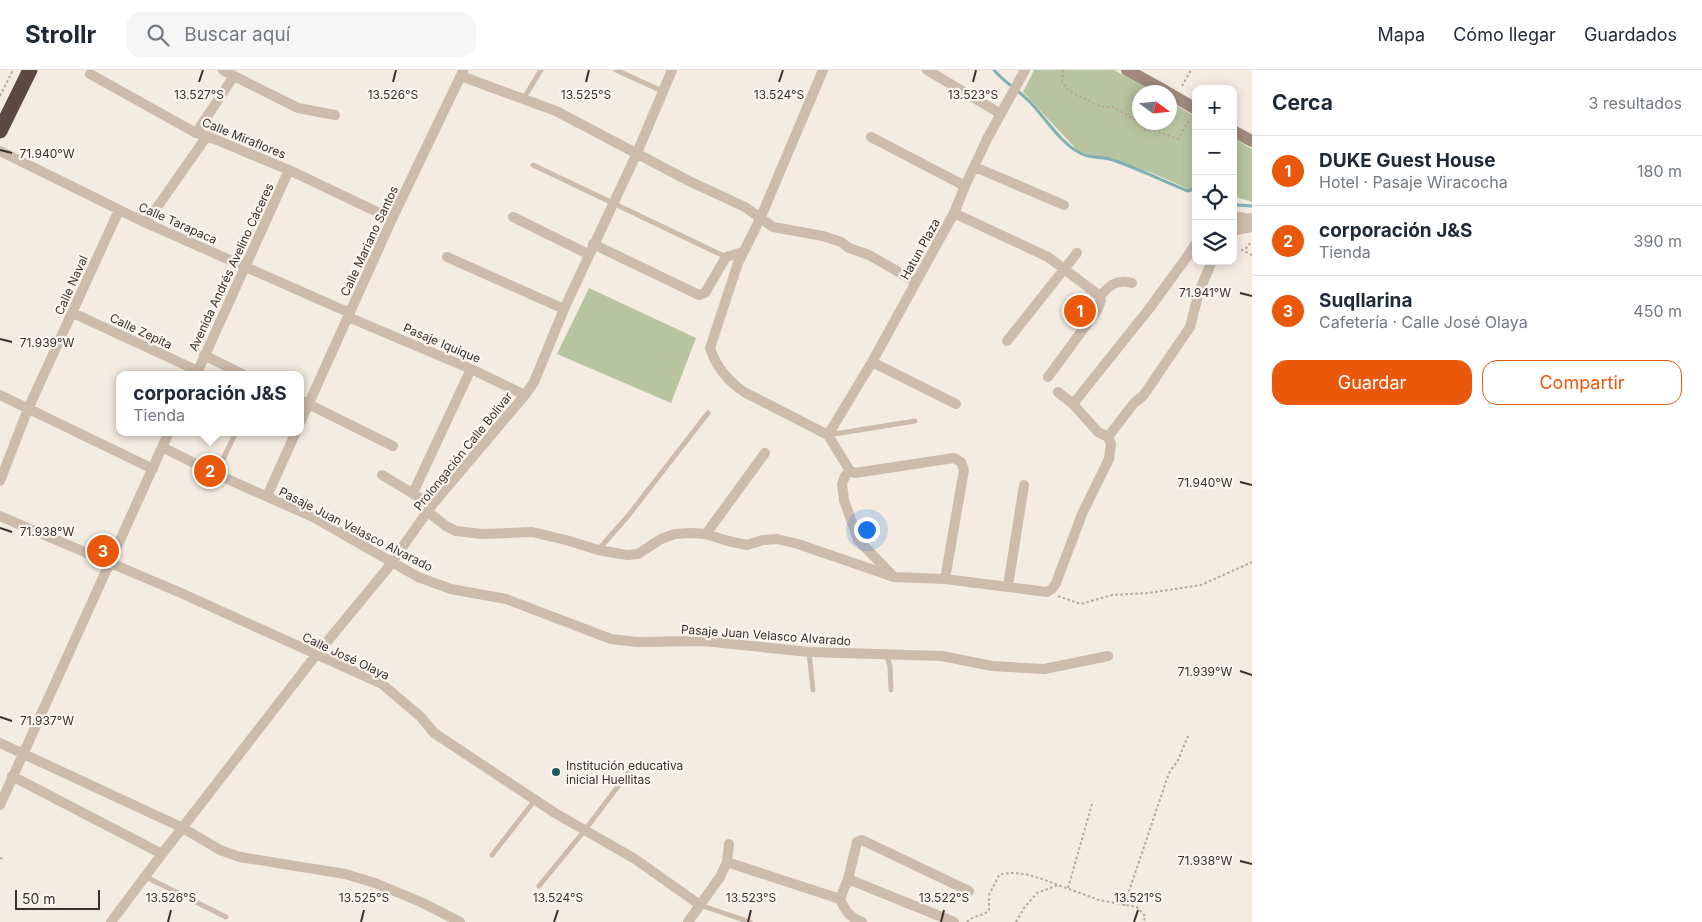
<!DOCTYPE html>
<html lang="es">
<meta charset="utf-8">
<style>
:root{--surface:#fff;--page:#f6f6f7;--text:#1f2937;--muted:#747a83;--line:#e0e1e3;--accent:#ea580c}
body{margin:0;font-family:Inter,sans-serif;background:var(--page);color:var(--text)}
.controls{position:absolute;right:15px;top:15px;display:grid;overflow:hidden;border-radius:10px;box-shadow:0 2px 12px #0003}
.controls button{width:45px;height:45px;display:grid;place-items:center;padding:0;border:0;border-bottom:1px solid var(--line);background:var(--surface);color:var(--text);font:25px sans-serif}
.compass{position:absolute;left:1132px;top:15px;width:45px;height:45px;border-radius:50%;background:var(--surface);box-shadow:0 2px 12px #0003;rotate:105deg}
.scale{position:absolute;left:15px;bottom:12px;width:85px;box-sizing:border-box;padding-left:5px;border:2px solid #3b302b;border-top:0;font-size:14px;line-height:18px;white-space:nowrap;color:#3b302b;-webkit-text-stroke:4px #fbf5ee;paint-order:stroke}
.you{position:absolute;left:866px;top:459px;width:18px;height:18px;margin:-12px;border:4px solid #fff;border-radius:50%;background:#1a73e8;box-shadow:0 0 0 8px #1a73e833}
.badge{display:grid;place-items:center;width:32px;height:32px;border-radius:50%;background:var(--accent);color:#fff;font-size:16px;font-weight:700}
.pin{position:absolute;translate:-50% -50%;border:2px solid #fff;box-shadow:0 1px 5px #0006}
.popup{position:absolute;left:116px;top:301px;width:188px;height:65px;box-sizing:border-box;display:grid;place-content:center;border-radius:10px;background:var(--surface);filter:drop-shadow(0 1px 4px #0005);font-size:16px;white-space:nowrap;color:var(--muted)}
.popup b{font-size:19px;color:var(--text)}
.popup::after{content:'';position:absolute;left:50%;top:100%;margin-left:-10px;border:10px solid transparent;border-top-color:var(--surface)}
.list{margin:0;padding:0;list-style:none}
h2{display:flex;justify-content:space-between;align-items:center;height:65px;margin:0;padding:0 20px;font-size:21px}
h2 small{font-size:16px;font-weight:400;color:var(--muted)}
.list li{display:grid;grid-template-columns:32px 1fr auto;gap:15px;align-items:center;box-sizing:border-box;height:70px;padding:0 20px;border-top:1px solid var(--line)}
.list b{display:block;font-size:19px;white-space:nowrap}
.list p{margin:0;font-size:16px;white-space:nowrap;color:var(--muted)}
.list em{font-size:16px;font-style:normal;color:var(--muted)}
.actions{display:flex;gap:10px;padding:15px 20px}
.actions a{flex:1;padding:11px 0;border:1px solid var(--accent);border-radius:15px;text-align:center;font-size:18px;color:var(--accent)}
.actions .main{background:var(--accent);color:#fff}
.icon{flex:none;width:28px;height:28px;fill:none;stroke:currentColor;stroke-width:2;stroke-linecap:round;stroke-linejoin:round}
.map{position:relative;flex:none;width:1252px;height:852px;overflow:hidden}
header{display:flex;align-items:center;gap:30px;box-sizing:border-box;height:70px;padding:0 25px;background:var(--surface);border-bottom:1px solid var(--line)}
header strong{font-size:24px}
nav{display:flex;gap:28px;margin-inline-start:auto;font-size:18px}
.search{width:350px;height:45px;background:var(--page);display:flex;align-items:center;gap:12px;box-sizing:border-box;padding:0 18px;border-radius:15px;color:var(--muted);font-size:19px}
main{display:flex}
aside{flex:1;background:var(--surface)}
.map>svg:first-child{display:block}
</style>
<header>
<strong>Strollr</strong>
<div class="search"><svg class="icon" aria-label="search" viewBox="0 0 24 24"><circle cx="10" cy="10" r="6"/><path d="M15 15l6 6"/></svg>Buscar aquí</div>
<nav><a>Mapa</a><a>Cómo llegar</a><a>Guardados</a></nav>
</header>
<main>
<div class="map">
<svg width="1252" height="852" viewBox="0 0 1252 852">
<rect width="100%" height="100%" fill="#f4ebe1"/>
<path fill="#b8c4a0" d="M1034 0H1114L1154 22H1140V52H1170V32L1196 47V117L1191 120 1152 103 1111 89 1095 87 1078 81 1023 22Z
M1233 68 1252 79V132L1233 126Z
M589 218 696 268 671 333 557 284Z"/>
<g fill="none" stroke-linecap="round" stroke-linejoin="round">
<path stroke="#7fb0b2" stroke-width="3" d="M994 0C1005 13 1017 19 1029 31 1045 47 1059 72 1080 83 1090 89 1103 86 1113 90 1139 99 1163 111 1188 121L1196 118
M1233 132 1237 135 1252 136"/>
<path stroke="#b9a596" stroke-width="2" stroke-dasharray="2.5 2.5" stroke-linecap="butt" d="M1063 0 1062 12 1069 21 1101 37H1113L1142 54 1145 60H1153L1178 69 1188 52 1196 56
M1182 16 1191 0
M0 26 13 0
M1250 173 1248 177 1242 180 1252 185
M1058 526 1081 534 1112 525 1148 523 1201 515 1252 492
M0 788 5 789
M1068 818 1092 734
M1124 836 1169 703 1178 690 1189 664
M967 852C975 844 983 847 989 840V825L999 805C1017 799 1040 808 1058 815
M1016 852 1024 838 1037 823 1058 815 1099 830 1137 837 1145 846 1144 852"/>
<path stroke="#cdbbac" stroke-width="5" d="M616 0 662 21
M524 28 541 0
M533 95 726 187
M1233 144 1244 145
M828 365 915 351
M216 404 236 362
M598 480 628 446 708 343
M809 582 813 620
M886 584 890 596 891 620
M492 785 535 730
M146 807 226 847
M539 816 585 760 628 703
M700 835 750 852"/>
<path stroke="#cdbbac" stroke-width="10" d="M823 0 760 149 738 193 710 278C716 297 728 311 744 322L828 365 850 401 855 403 954 388 961 392 964 400 945 509
M927 0 1001 44
M90 4 196 63 207 66 289 100 392 149
M234 6 298 38 335 45
M461 6 556 41 689 111 745 137 773 157 823 166 841 172 849 178 869 185 916 212
M196 63 234 6 223 0
M871 67 965 116
M0 81 146 153 350 243
M975 97 1064 135
M954 143 1048 187 1100 226 1101 230 1098 239 1048 307
M513 147 588 184
M1233 150 1252 148
M146 153 207 66
M1233 161 1252 157
M593 174 699 225 705 223 726 187 743 182
M447 187 564 239
M1100 226C1110 215 1116 209 1132 213
M73 243 198 301
M348 247 471 299 525 325
M1007 271 1077 183
M204 285 244 305
M872 292 956 334
M196 305 289 100
M1058 322 1073 334 1098 362 1108 367
M0 325 153 399
M300 330 393 376
M1073 334 1149 239 1189 184 1196 173
M300 353 392 149 463 1
M828 365 872 292 954 143 965 116 987 69 1025 0
M162 377 216 404 313 447 418 507 451 519 506 529 611 569 637 572 703 571 809 582 942 586 992 596 1044 599 1108 586
M850 401 845 406 842 414 844 430 858 470 893 506
M382 405 432 435
M0 411 28 339 119 140
M413 423 471 299
M267 426 296 362
M428 442 446 456 456 461 482 464 532 462 566 470 598 480 627 485 638 484 661 469 675 464 691 463 706 464 728 471 747 475 763 470 777 469 798 474 894 507 945 509 1047 522 1052 519 1056 513 1082 444 1109 389 1111 374 1108 367 1134 333 1143 326 1190 257 1199 222 1212 191
M0 446 181 523 382 614 421 647 434 663 555 743 635 789 700 835
M706 464 765 383
M1008 516 1024 415
M0 673 183 758 220 780 240 787 345 804 375 813 423 833 460 852
M12 706 162 784
M0 735 169 362
M727 792 840 829 848 809 857 772 862 770 969 821
M848 809 954 852
M840 829C845 840 850 848 862 852
M111 852 162 784 316 585 387 499 432 435 525 325 534 312 564 239 637 83 672 0
M688 852 720 807 727 792 729 774"/>
<path stroke="#a18a7d" stroke-width="12" d="M1127 0 1167 22
M1170 24 1196 39
M1233 61 1252 71"/>
<path stroke="#5c4a42" stroke-width="15" d="M0 61 30 0"/>
</g>
<path fill="none" stroke="#3b302b" stroke-width="2" d="M199 12 203 0M393 12 396 0M586 12 589 0M779 12 783 0M973 12 976 0M0 80 12 83M1240 223 1252 226M0 269 12 272M1240 412 1252 415M0 458 12 462M1240 601 1252 605M0 647 12 651M1240 791 1252 794M168 852 171 840M361 852 364 840M554 852 558 840M748 852 751 840M941 852 944 840M1134 852 1138 840"/>
<circle fill="#1f5a5e" stroke="#fbf5ee" stroke-width="2" cx="556" cy="702" r="5"/>
<g text-anchor="middle" dominant-baseline="central" stroke-width="4.5" stroke-linejoin="round" paint-order="stroke">
<g font-size="12" fill="#3b302b" stroke="#fbf5ee">
<text transform="translate(244 68) rotate(22)">Calle Miraflores</text>
<text transform="translate(178 153) rotate(24)">Calle Tarapaca</text>
<text transform="translate(369 171) rotate(-65)">Calle Mariano Santos</text>
<text transform="translate(920 179) rotate(-61)">Hatun Plaza</text>
<text transform="translate(231 197) rotate(-65)">Avenida Andrés Avelino Cáceres</text>
<text transform="translate(71 215) rotate(-66)">Calle Naval</text>
<text transform="translate(141 261) rotate(25)">Calle Zepita</text>
<text transform="translate(442 273) rotate(23)">Pasaje Iquique</text>
<text transform="translate(463 381) rotate(-51)">Prolongación Calle Bolivar</text>
<text transform="translate(356 459) rotate(27)">Pasaje Juan Velasco Alvarado</text>
<text transform="translate(766 565) rotate(4)">Pasaje Juan Velasco Alvarado</text>
<text transform="translate(346 586) rotate(25)">Calle José Olaya</text>
</g>
<g font-size="12" fill="#3b302b" stroke="#fbf5ee" text-anchor="start">
<text x="566" y="695">Institución educativa<tspan x="566" dy="14">inicial Huellitas</tspan></text>
</g>
</g>
<g font-size="12" text-anchor="middle" fill="#3b302b" stroke="#fbf5ee" stroke-width="4.5" stroke-linejoin="round" paint-order="stroke">
<text x="199" y="29">13.527°S</text>
<text x="393" y="29">13.526°S</text>
<text x="586" y="29">13.525°S</text>
<text x="779" y="29">13.524°S</text>
<text x="973" y="29">13.523°S</text>
<text x="47" y="88">71.940°W</text>
<text x="1205" y="227">71.941°W</text>
<text x="47" y="277">71.939°W</text>
<text x="1205" y="417">71.940°W</text>
<text x="47" y="466">71.938°W</text>
<text x="1205" y="606">71.939°W</text>
<text x="47" y="655">71.937°W</text>
<text x="1205" y="795">71.938°W</text>
<text x="171" y="832">13.526°S</text>
<text x="364" y="832">13.525°S</text>
<text x="558" y="832">13.524°S</text>
<text x="751" y="832">13.523°S</text>
<text x="944" y="832">13.522°S</text>
<text x="1138" y="832">13.521°S</text>
</g>
</svg>
<div class="controls">
<button>+</button>
<button>−</button>
<button><svg class="icon" aria-label="locate" viewBox="0 0 24 24"><circle cx="12" cy="12" r="6"/><path d="M12 2v4M12 18v4M2 12h4M18 12h4"/></svg></button>
<button><svg class="icon" aria-label="layers" viewBox="0 0 24 24"><path d="M12 4l9 5-9 5-9-5zM3 14l9 5 9-5"/></svg></button>
</div>
<svg class="compass" viewBox="-18 -18 36 36"><path d="M0-13l5 13h-10z" fill="#e53935"/><path d="M0 13l5-13h-10z" fill="#747a83"/></svg>
<div class="scale">50 m</div>
<div class="you"></div>
<div class="pin badge" style="left:1080px;top:241px">1</div>
<div class="pin badge" style="left:210px;top:401px">2</div>
<div class="popup"><b>corporación J&amp;S</b>Tienda</div>
<div class="pin badge" style="left:103px;top:481px">3</div>
</div>
<aside>
<h2>Cerca<small>3 resultados</small></h2>
<ul class="list">
<li><span class="badge">1</span><div><b>DUKE Guest House</b><p>Hotel · Pasaje Wiracocha</p></div><em>180 m</em></li>
<li><span class="badge">2</span><div><b>corporación J&amp;S</b><p>Tienda</p></div><em>390 m</em></li>
<li><span class="badge">3</span><div><b>Suqllarina</b><p>Cafetería · Calle José Olaya</p></div><em>450 m</em></li>
</ul>
<div class="actions"><a class="main">Guardar</a><a>Compartir</a></div>
</aside>
</main>
